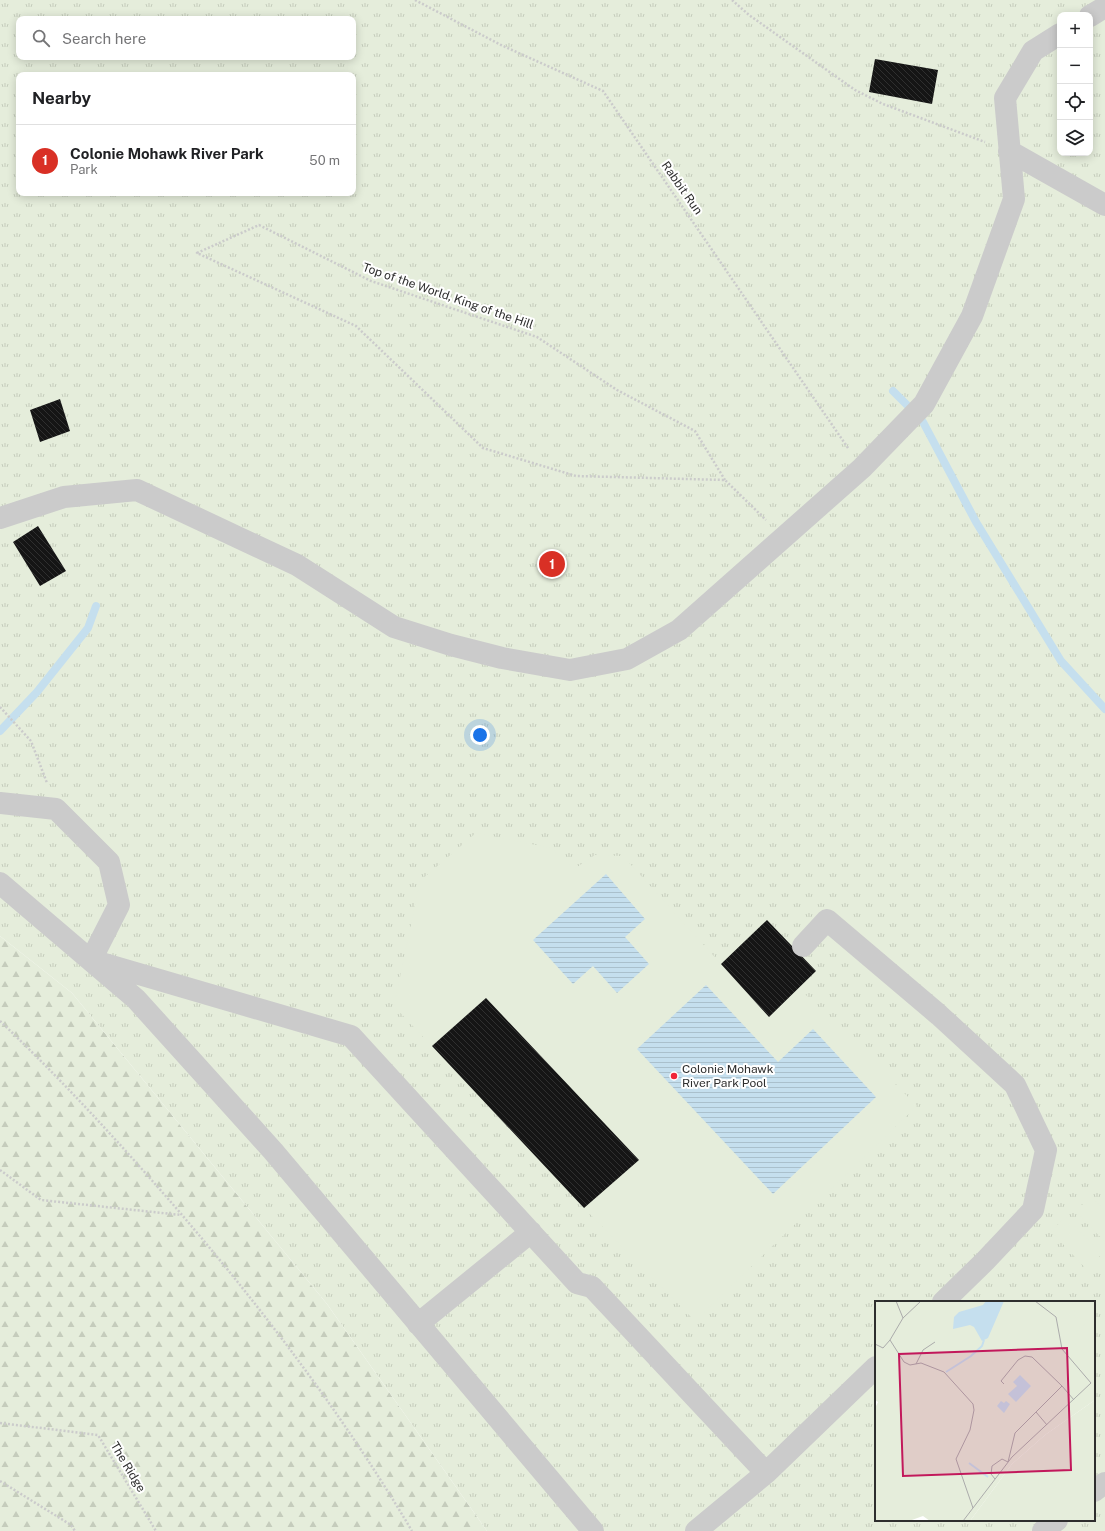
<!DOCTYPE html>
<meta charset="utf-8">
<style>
:root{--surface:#fff;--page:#f2f2f2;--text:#202124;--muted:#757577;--line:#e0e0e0;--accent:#d93025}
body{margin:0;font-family:"Public Sans",sans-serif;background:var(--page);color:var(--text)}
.controls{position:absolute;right:12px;top:12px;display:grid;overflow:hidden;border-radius:8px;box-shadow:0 2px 10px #0003}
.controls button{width:36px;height:36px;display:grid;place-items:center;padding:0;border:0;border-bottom:1px solid var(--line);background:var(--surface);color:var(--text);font:20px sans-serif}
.you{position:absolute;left:480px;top:735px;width:14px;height:14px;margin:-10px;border:3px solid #fff;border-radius:50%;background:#1a73e8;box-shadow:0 0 0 6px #1a73e833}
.badge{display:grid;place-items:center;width:26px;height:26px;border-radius:50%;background:var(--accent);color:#fff;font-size:13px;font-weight:700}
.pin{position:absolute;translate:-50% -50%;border:2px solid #fff;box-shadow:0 1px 4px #0006}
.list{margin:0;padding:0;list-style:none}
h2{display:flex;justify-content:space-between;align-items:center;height:52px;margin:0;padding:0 16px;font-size:17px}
h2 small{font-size:13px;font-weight:400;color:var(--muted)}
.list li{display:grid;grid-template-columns:26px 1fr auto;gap:12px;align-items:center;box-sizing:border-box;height:72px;padding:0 16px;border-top:1px solid var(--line)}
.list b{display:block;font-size:15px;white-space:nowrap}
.list p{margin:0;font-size:13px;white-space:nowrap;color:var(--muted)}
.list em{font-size:13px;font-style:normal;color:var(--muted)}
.icon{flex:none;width:22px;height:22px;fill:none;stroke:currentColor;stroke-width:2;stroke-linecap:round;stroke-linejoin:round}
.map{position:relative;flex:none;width:1105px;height:1531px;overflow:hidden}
.search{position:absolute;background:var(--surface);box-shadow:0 2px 10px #0003;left:16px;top:16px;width:340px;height:44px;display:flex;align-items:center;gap:10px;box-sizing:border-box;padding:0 14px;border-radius:8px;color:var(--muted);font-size:15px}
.panel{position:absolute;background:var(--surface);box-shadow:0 2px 10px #0003;left:16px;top:72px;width:340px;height:124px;border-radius:8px}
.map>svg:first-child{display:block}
</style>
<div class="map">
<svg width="1105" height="1531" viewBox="0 0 1105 1531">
<defs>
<pattern id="forest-firs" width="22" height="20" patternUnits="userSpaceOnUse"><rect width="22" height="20" fill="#e5eddb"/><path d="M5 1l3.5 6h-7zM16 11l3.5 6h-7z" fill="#c5ccbc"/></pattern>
<pattern id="park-tufts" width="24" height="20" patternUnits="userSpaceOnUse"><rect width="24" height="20" fill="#e5eddb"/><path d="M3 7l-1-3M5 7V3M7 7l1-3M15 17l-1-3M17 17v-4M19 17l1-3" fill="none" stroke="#c5ccbc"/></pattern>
<pattern id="water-rules" width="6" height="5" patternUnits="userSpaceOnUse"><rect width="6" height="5" fill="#c5dfee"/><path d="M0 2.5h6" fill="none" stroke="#aac0cc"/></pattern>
<pattern id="building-back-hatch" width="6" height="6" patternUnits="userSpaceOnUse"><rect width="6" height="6" fill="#151515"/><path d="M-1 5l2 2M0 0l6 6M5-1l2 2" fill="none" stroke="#2f2f2f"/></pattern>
</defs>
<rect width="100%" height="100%" fill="#fff"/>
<path fill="url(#forest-firs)" d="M0 936 72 993 327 1304 487 1531H0Z"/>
<path fill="url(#park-tufts)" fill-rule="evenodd" d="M0 0H1105V1531H487L327 1304 72 993 0 936ZM1060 15H1090V153H1060ZM19 19H353V57H19ZM19 75H353V193H19ZM876 1302H1094V1520H876Z"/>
<path fill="#e5eddb" d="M476 833 551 848 574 869 595 855 623 856 769 1017 799 988 917 1106 695 1321 584 1208 394 1006 420 881Z
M1091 1196 1105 1211V1242L1076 1211Z
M1066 1217 1102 1254 1086 1269 1051 1231Z"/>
<path fill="url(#water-rules)" d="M606 874 645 919 625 937 649 964 617 993 593 966 573 984 533 940Z
M706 985 778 1062 813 1029 876 1097 773 1194 637 1049Z"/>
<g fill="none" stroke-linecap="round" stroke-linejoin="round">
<path stroke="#c5dfee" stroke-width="8" d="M893 391 907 405
M923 422 976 522 1061 661 1105 709
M0 731 37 692 88 628 96 606"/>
</g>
<path fill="url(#building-back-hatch)" d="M875 59 938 70 932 104 869 92Z
M60 399 70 431 40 442 30 410Z
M38 526 66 571 40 586 13 542Z
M767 920 816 971 769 1017 721 964Z
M486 998 639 1160 584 1208 432 1046Z"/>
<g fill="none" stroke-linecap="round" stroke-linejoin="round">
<path stroke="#cbcbcb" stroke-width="2.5" stroke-dasharray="2 2" stroke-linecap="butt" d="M415 0 501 45 603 91 848 448
M732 0 749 15 855 90 883 104 985 142
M725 480 695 431 617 390 537 337 371 281 259 225 197 253 356 326 483 448 576 476 725 480 766 520
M0 707 31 741 47 783
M0 1021C60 1078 116 1139 170 1201 259 1304 342 1413 412 1531
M0 1170 41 1200 181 1215
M0 1423 98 1435 156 1531
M0 1481 71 1525 75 1531"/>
<path stroke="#cbcbcb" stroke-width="22" d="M1090 16 1105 7
M1009 151 1105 205
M0 518 64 497 137 490 297 565 394 627 451 645 502 658 570 670 627 659 679 630 862 468 924 404 972 316 1014 199 1005 98 1033 51 1060 34
M0 803 56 809 109 862 119 905 91 960 351 1036 577 1283 592 1287 766 1473 696 1531
M0 883 136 999 273 1151 593 1531
M803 946 827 920 939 1015 1015 1085 1046 1150 1033 1210 985 1261 943 1302
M418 1324 531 1232
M766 1473 876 1367
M1094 1491 1105 1483
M1043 1531 1057 1520"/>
</g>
<circle fill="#f12438" stroke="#fff" stroke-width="1.5" cx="674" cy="1076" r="4"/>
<g text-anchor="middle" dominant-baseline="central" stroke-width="4" stroke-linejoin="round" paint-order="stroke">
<g font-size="12" fill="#2e2e2e" stroke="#fff">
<text transform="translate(682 188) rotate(55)">Rabbit Run</text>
<text transform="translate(448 296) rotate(19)">Top of the World, King of the Hill</text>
<text transform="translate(128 1467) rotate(59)">The Ridge</text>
</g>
<g font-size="12" fill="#2e2e2e" stroke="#fff" text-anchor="start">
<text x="682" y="1069">Colonie Mohawk<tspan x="682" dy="14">River Park Pool</tspan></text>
</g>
</g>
<g transform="translate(875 1301)">
<rect width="220" height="220" fill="#fff"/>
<path d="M220 99V220H95L137 163 170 134Z" fill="#e5eddb"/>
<path d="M0 0H220V99L170 134 137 163 95 220H55L48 215 34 220H0V107L3 101 0 99Z" fill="#e5eddb"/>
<path d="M201 0H220V45L210 54 197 39V35L214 19 199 16ZM146 69 170 93 137 127 123 125 118 119 121 108 120 103 137 86 133 83Z" fill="#e5eddb"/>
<path d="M111 0H129L113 37 107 40 99 26 95 24 78 28 79 16 84 11 108 4ZM145 74 156 85 141 101 133 93 142 85 138 81ZM126 100 129 102 131 100 135 103 129 112 122 105Z" fill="#c5dfee"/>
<path fill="none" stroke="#c5dfee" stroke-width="2" d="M71 71 96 55 107 45 109 39M94 162 113 176"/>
<path fill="none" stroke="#ababab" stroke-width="1" d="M21 0 28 17M46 0 28 17 15 39 29 61 35 64 46 62 69 71 98 103 99 109 95 129 81 158 98 207M0 43 8 47 15 39M41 63 48 49 60 41M129 83 126 80 143 59 150 55 157 56 187 85M161 111 172 124M120 178 116 173 117 165 127 158 133 161 140 132 187 85 199 99M88 220 137 156 216 82 187 48 181 16 160 0"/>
<path fill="#c2185b" fill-opacity="0.15" stroke="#c2185b" stroke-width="2" d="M192 47 196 169 28 175 24 53Z"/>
<rect width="220" height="220" fill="none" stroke="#2e2e2e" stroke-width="2"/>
</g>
</svg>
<div class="controls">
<button>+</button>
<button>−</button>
<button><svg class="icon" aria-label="locate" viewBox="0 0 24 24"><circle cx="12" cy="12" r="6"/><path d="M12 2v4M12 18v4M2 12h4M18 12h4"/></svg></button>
<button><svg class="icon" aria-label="layers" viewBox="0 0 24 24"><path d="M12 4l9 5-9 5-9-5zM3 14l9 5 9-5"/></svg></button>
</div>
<div class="you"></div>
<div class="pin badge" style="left:552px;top:564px">1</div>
<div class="search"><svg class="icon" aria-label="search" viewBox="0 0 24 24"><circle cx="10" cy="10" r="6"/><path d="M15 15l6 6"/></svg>Search here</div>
<section class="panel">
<h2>Nearby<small></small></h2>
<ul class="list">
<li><span class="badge">1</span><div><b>Colonie Mohawk River Park</b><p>Park</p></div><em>50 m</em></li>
</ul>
</section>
</div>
